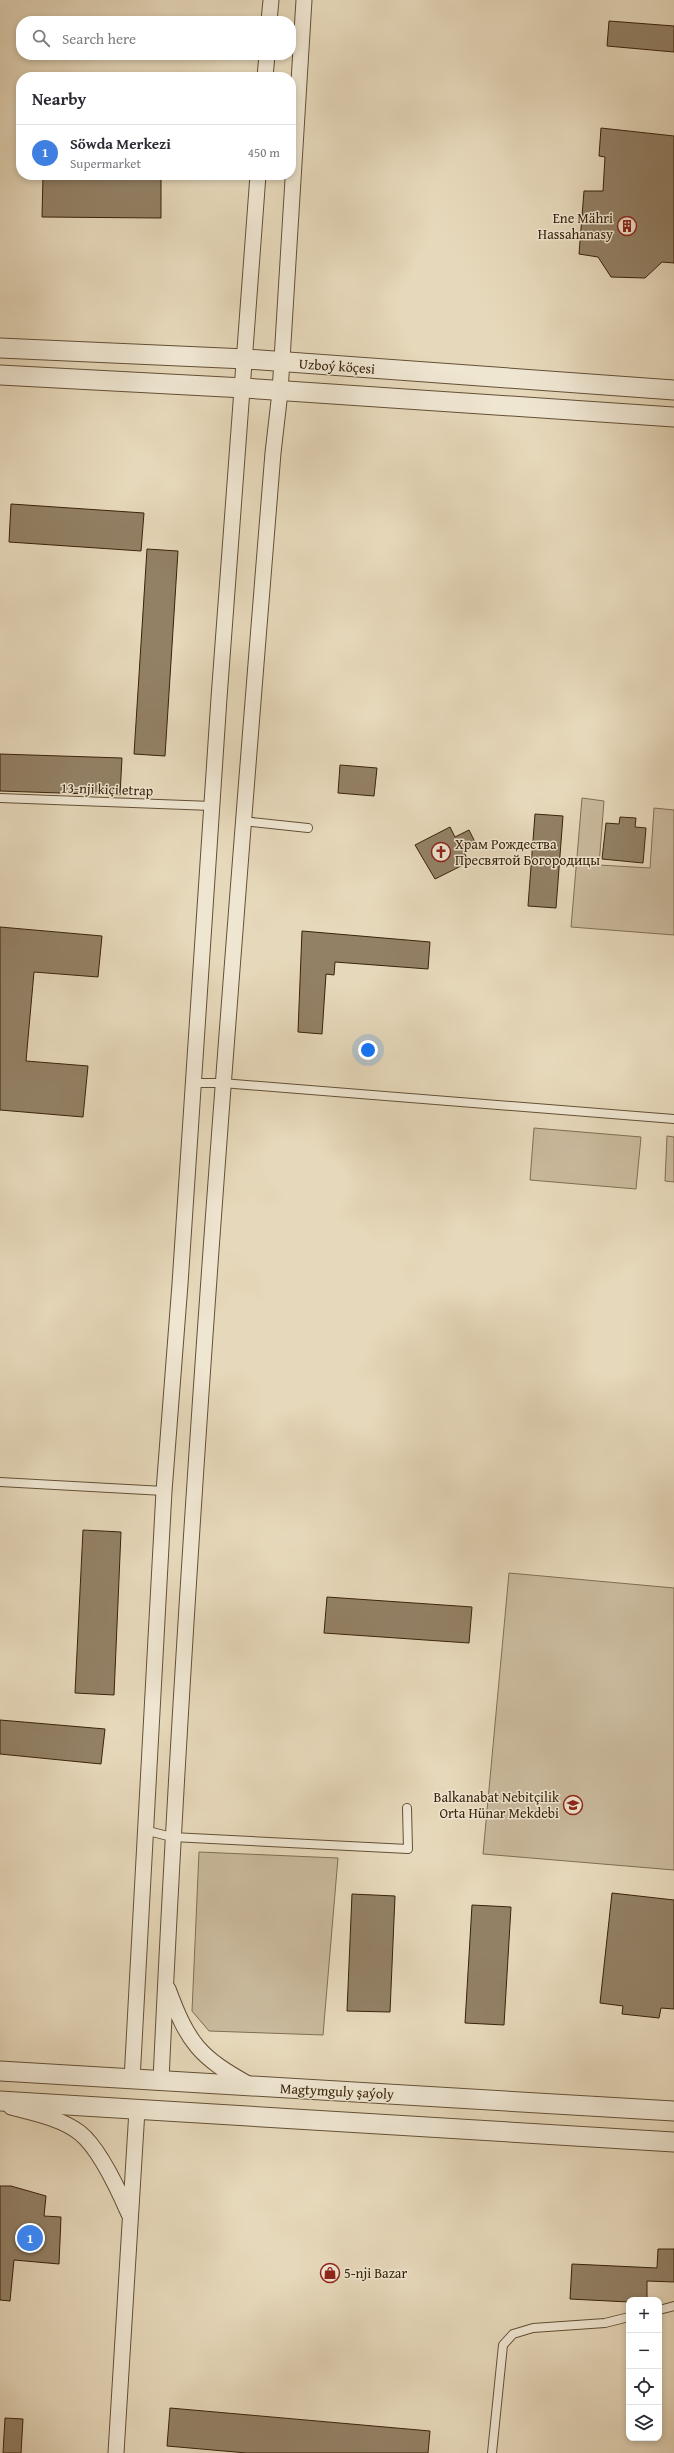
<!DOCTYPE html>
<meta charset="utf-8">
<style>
:root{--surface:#fff;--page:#f2f2f3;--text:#2b2b33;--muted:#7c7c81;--line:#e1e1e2;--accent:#db2777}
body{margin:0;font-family:"Gentium Book Plus",serif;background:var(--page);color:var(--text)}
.controls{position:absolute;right:12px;bottom:12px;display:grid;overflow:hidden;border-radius:8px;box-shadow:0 2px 6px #0003}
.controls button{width:36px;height:36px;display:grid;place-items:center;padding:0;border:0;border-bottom:1px solid var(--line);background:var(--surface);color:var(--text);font:20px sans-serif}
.you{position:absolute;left:368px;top:1050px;width:14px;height:14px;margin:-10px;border:3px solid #fff;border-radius:50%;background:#1a73e8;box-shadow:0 0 0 6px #1a73e833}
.badge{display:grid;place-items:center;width:26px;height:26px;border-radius:50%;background:var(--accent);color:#fff;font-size:13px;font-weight:700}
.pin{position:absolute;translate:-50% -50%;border:2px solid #fff;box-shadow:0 1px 4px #0006}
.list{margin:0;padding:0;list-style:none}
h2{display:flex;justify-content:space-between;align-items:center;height:52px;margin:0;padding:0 16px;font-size:17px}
h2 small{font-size:13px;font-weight:400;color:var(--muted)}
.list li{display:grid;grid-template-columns:26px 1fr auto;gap:12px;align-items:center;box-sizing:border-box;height:56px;padding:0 16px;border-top:1px solid var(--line)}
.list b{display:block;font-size:15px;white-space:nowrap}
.list p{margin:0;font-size:13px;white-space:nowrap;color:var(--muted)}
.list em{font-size:13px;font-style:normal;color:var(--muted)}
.icon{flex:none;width:22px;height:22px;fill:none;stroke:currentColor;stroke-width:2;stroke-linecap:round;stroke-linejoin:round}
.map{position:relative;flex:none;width:674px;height:2453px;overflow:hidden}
.search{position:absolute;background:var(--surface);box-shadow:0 2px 6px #0003;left:16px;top:16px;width:280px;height:44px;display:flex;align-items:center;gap:10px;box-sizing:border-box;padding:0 14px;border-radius:16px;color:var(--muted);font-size:15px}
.panel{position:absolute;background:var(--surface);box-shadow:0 2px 6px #0003;left:16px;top:72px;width:280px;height:108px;border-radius:16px}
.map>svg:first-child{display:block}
</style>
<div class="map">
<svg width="674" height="2453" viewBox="0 0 674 2453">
<rect width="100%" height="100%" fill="#e6d8ba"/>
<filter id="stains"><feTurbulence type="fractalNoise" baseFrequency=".005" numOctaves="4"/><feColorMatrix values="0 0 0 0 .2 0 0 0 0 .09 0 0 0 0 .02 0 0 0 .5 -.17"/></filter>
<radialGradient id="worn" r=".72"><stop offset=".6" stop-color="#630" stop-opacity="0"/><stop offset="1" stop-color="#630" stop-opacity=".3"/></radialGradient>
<path fill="#c9b99c" stroke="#816e53" d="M582 798 604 801 599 865 650 868 654 808 674 810V935L571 927Z
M534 1128 641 1137 636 1189 530 1180Z
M667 1136 674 1137V1182L665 1181Z
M509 1573 674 1588V1870L483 1854Z
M199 1852 338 1858 323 2035 209 2031 192 2011Z"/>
<path fill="#938166" stroke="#39220a" d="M609 21 674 26V52L607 46Z
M601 128 674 136V263L662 262 645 278 611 277 598 257 579 254 584 191H603L605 157 599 156Z
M43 175H161V218L42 217Z
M11 504 144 513 141 551 9 542Z
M147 549 178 551 165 756 134 754Z
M0 754 122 758 120 795 0 791Z
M340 765 377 768 374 796 338 793Z
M535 814 563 816 556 908 528 906Z
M620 817 636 818 635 827 646 828 643 863 602 859 606 823 619 824Z
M450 827 455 837 469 830 475 842 462 849 469 862 435 879 415 845Z
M0 927 102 936 98 977 34 972 26 1061 88 1066 83 1117 0 1110Z
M302 931 430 942 428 969 335 962 334 975 326 974 322 1034 298 1032Z
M83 1530 121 1532 114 1695 75 1693Z
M327 1597 472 1607 469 1643 324 1633Z
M0 1720 105 1729 101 1764 0 1754Z
M612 1893 674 1900V2009L661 2008 659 2018 622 2014 623 2006 600 2003Z
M352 1894 395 1896 390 2012 347 2011Z
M472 1905 511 1907 504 2025 465 2023Z
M0 2186H11L46 2196 44 2216 61 2217 59 2264 14 2260 10 2301 0 2300Z
M658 2249H674V2282L647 2281V2300H629V2302L570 2299 572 2264 657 2268Z
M170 2408 430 2431 428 2453H247L167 2446Z
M5 2418 23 2419 21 2453H3Z"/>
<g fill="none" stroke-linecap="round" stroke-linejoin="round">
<defs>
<path id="service" d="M0 798 212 806
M243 821 308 828
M194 1083H222L674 1119
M0 1482 164 1491
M144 1830 172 1837 408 1849 407 1808
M659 2310 674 2306
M492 2453 503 2345 513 2334 533 2328 605 2323 629 2317"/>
<path id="minor" d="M269 21 271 0
M265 77 267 55
M168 1989C188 2043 199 2057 250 2085
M132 2080 164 1491 180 1284 219 698 258 175
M161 2080C186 1537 229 995 273 453L280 392 304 0
M11 2107C33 2113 61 2118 80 2133 100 2149 119 2191 129 2214
M116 2453 137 2110"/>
<path id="tertiary" d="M0 348 246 359 674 390
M0 375 244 388 674 417
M0 2071 674 2111
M0 2101 674 2142"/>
</defs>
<use href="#service" stroke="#645036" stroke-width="10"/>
<use href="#minor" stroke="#645036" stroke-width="17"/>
<use href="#tertiary" stroke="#645036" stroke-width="21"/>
<use href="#service" stroke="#efe6d2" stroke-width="8"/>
<use href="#minor" stroke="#efe6d2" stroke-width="15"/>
<use href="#tertiary" stroke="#efe6d2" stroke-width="19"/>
</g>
<defs>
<symbol id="building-ring" viewBox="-11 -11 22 22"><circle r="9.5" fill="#efe6d2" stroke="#8f2418" stroke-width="1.5"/><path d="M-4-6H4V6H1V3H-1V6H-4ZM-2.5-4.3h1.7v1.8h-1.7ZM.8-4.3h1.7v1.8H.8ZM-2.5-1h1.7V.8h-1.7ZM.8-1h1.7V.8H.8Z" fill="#8f2418"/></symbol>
<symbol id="church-ring" viewBox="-11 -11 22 22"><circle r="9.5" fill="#efe6d2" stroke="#8f2418" stroke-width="1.5"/><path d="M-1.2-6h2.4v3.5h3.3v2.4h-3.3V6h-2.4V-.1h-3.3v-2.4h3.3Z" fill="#8f2418"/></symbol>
<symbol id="university-ring" viewBox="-11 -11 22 22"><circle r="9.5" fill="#efe6d2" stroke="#8f2418" stroke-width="1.5"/><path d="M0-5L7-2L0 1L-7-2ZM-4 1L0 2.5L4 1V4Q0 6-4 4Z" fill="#8f2418"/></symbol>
<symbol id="shop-ring" viewBox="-11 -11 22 22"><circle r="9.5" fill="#efe6d2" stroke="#8f2418" stroke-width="1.5"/><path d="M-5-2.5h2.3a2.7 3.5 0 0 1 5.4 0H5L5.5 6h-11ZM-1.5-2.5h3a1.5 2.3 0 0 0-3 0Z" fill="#8f2418"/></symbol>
</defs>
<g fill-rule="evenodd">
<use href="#building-ring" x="616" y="215" width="22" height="22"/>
<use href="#church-ring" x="430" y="841" width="22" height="22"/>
<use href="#university-ring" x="562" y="1794" width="22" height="22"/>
<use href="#shop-ring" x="319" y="2262" width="22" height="22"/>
</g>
<g text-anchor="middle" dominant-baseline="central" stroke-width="3" stroke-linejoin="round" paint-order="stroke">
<g font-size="14" fill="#39220a" stroke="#efe6d2" text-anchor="end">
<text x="613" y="218">Ene Mähri<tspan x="613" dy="16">Hassahanasy</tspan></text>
<text x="455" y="844" text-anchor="start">Храм Рождества<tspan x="455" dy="16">Пресвятой Богородицы</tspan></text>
<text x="559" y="1797">Balkanabat Nebitçilik<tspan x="559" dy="16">Orta Hünar Mekdebi</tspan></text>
<text x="344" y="2273" text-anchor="start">5-nji Bazar</text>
</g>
<g font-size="14" fill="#39220a" stroke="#efe6d2">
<text transform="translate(337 366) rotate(4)">Uzboý köçesi</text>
<text transform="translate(107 789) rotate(2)">13-nji kiçi etrap</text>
<text transform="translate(337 2091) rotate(3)">Magtymguly şaýoly</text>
</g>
</g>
<rect width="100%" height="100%" filter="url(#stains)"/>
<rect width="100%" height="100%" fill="url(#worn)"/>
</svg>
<div class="controls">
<button>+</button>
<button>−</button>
<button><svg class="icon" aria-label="locate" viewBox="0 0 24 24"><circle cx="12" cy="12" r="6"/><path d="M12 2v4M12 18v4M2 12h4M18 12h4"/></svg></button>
<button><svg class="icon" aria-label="layers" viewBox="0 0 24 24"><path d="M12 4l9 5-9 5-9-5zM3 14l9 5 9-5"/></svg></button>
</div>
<div class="you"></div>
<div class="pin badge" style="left:30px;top:2238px;background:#3f7fe0">1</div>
<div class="search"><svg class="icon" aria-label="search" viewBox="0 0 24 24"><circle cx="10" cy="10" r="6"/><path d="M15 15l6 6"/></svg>Search here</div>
<section class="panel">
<h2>Nearby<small></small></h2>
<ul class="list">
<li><span class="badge" style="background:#3f7fe0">1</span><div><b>Söwda Merkezi</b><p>Supermarket</p></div><em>450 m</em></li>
</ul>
</section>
</div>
